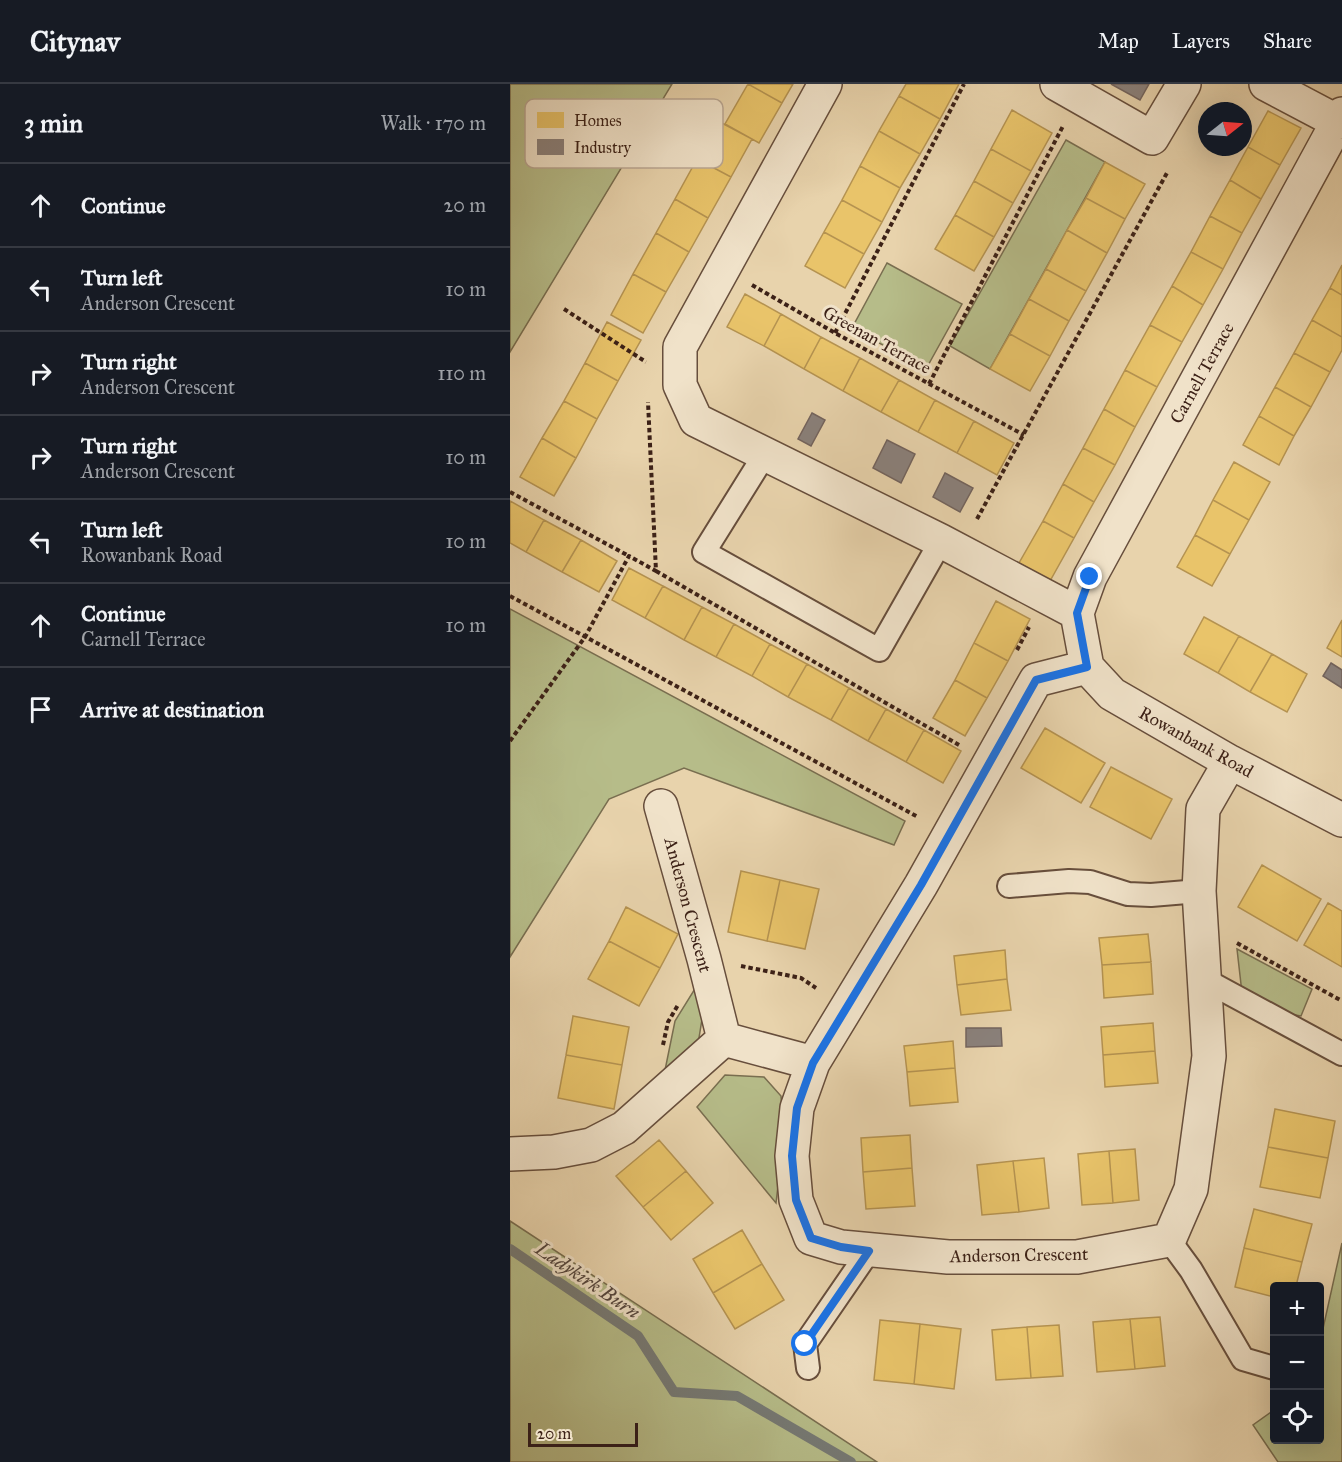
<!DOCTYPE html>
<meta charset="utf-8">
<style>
:root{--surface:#171b24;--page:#20242c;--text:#f1f3f6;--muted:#9ea1a6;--line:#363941}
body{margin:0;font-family:"IM FELL Great Primer",serif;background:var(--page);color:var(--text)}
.controls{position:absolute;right:18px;bottom:18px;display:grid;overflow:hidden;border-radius:6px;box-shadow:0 6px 24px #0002}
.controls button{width:54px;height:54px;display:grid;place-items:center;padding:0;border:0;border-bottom:2px solid var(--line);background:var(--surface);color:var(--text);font:30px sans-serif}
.compass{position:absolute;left:688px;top:18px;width:54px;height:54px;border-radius:50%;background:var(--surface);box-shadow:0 6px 24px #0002;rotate:73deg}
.scale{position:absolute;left:18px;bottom:15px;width:110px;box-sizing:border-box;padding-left:6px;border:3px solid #3c2117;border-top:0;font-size:16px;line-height:21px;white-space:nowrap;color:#3c2117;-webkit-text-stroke:4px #f0e2c9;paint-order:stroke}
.stop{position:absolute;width:18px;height:18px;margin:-14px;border:4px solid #1a73e8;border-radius:50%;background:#fff}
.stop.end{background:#1a73e8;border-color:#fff;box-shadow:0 2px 6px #0008}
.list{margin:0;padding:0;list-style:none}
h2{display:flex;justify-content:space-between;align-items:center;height:78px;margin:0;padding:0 24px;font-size:26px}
h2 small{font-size:20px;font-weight:400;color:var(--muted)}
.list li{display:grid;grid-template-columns:39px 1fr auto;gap:18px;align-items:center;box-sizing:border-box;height:84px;padding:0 24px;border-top:2px solid var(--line)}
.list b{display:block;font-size:22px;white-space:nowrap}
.list p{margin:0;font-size:20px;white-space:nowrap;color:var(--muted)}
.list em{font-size:20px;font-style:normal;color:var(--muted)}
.icon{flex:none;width:33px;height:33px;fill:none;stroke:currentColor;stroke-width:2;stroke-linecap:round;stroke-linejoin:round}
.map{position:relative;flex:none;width:832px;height:1378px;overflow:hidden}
header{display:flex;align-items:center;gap:36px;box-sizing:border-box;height:84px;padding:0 30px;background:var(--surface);border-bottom:2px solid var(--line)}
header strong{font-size:28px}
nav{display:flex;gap:33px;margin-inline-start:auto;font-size:21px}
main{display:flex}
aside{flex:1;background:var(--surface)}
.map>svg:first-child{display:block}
</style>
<header>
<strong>Citynav</strong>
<nav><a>Map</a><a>Layers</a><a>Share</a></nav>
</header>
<main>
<aside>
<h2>3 min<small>Walk · 170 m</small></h2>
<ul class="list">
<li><svg class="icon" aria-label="ahead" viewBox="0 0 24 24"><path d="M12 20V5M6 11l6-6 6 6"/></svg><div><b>Continue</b></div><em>20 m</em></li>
<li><svg class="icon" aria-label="left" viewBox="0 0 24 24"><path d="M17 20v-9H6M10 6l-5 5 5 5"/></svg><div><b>Turn left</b><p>Anderson Crescent</p></div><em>10 m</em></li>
<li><svg class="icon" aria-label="right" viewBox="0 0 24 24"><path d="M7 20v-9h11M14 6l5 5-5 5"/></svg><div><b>Turn right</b><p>Anderson Crescent</p></div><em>110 m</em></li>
<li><svg class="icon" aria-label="right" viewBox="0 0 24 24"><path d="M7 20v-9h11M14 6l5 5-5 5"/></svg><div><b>Turn right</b><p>Anderson Crescent</p></div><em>10 m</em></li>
<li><svg class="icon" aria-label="left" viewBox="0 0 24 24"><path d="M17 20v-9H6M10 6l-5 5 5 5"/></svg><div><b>Turn left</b><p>Rowanbank Road</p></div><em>10 m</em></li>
<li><svg class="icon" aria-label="ahead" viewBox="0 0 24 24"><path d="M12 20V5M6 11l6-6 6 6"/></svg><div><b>Continue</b><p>Carnell Terrace</p></div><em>10 m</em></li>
<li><svg class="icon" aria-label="arrive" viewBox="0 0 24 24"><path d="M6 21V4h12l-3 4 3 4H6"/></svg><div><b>Arrive at destination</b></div></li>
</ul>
</aside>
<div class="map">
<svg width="832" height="1378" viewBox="0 0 832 1378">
<rect width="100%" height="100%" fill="#e8d3ac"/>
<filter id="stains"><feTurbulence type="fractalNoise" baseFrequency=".00333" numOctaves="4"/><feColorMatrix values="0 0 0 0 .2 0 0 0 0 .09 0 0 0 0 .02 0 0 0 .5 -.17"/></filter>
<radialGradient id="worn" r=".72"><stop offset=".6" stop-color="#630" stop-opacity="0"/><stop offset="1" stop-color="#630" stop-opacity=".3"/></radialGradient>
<path fill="#b6bc89" stroke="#796e50" stroke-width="1.5" d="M0 0H162L0 268Z
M556 56 595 78 480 285 440 262Z
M377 179 452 220 416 285 342 244Z
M0 525 395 737 384 761 174 684 99 715 0 873Z
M727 865 802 905 791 932 768 928 732 909Z
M191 895 194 923 187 966 154 991 165 937Z
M215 991 254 993 271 1012 274 1050 266 1119 187 1023Z
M0 1137 367 1378H0Z
M832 1159V1378H768L743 1341 764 1326V1356H810V1258Z"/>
<path fill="#e9c46a" stroke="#b59351" stroke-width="1.5" d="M238 0H283L272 19Z
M238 0 272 19 249 59 215 40Z
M396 0H449L430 35 389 12Z
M389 12 430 35 410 70 369 47Z
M502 26 542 49 521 87 481 65Z
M758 27 791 44 770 81 738 63Z
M208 37 242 55 221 93 187 75Z
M369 47 410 70 390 104 350 82Z
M738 63 770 81 751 115 720 96Z
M481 65 521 87 503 119 464 97Z
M187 75 221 93 198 134 165 115Z
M595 78 635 100 615 135 576 114Z
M350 82 390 104 372 138 332 116Z
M720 96 751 115 732 149 700 132Z
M464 97 503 119 484 153 445 131Z
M576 114 615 135 597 169 557 146Z
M165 115 198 134 179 168 146 149Z
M332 116 372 138 354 170 314 148Z
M445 131 484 153 464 187 425 165Z
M700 132 732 149 713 185 681 168Z
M557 146 597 169 576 207 536 185Z
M314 148 354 170 335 204 295 182Z
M146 149 179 168 156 208 123 190Z
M681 168 713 185 693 221 662 202Z
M832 181V211L820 204Z
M536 185 576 207 559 237 519 215Z
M123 190 156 208 133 249 101 231Z
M662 202 693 221 672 258 640 241Z
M820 204 832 211V253L802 236Z
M235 210 271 230 254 262 217 243Z
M519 215 559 237 540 272 500 250Z
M271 230 311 253 294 285 254 262Z
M802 236 832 253V266L820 288 784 269Z
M97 238 131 256 108 297 75 279Z
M640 241 672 258 647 303 615 286Z
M500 250 540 272 520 307 480 285Z
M311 253 350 274 333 307 294 285Z
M784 269 820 288 801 323 765 303Z
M350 274 389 296 371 328 333 307Z
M75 279 108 297 87 335 54 317Z
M615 286 647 303 625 343 594 325Z
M389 296 425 316 408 348 371 328Z
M765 303 801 323 784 352 749 332Z
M425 316 464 337 447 369 408 348Z
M54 317 87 335 66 374 32 354Z
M594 325 625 343 605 381 573 364Z
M749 332 784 352 769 381 733 361Z
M464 337 504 359 487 391 447 369Z
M32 354 66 374 44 412 10 393Z
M573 364 605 381 584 418 553 400Z
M724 378 760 398 739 436 703 416Z
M553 400 584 418 564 454 533 437Z
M703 416 739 436 720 470 685 451Z
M0 417 34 436 16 468 0 459Z
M34 436 71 456 52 488 16 468Z
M533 437 564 454 540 497 509 479Z
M685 451 720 470 702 502 667 483Z
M71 456 107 477 89 508 52 488Z
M119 484 153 502 135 534 102 516Z
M153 502 192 523 174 556 135 534Z
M486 517 520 535 498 577 464 559Z
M192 523 224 540 206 573 174 556Z
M694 533 729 552 708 589 674 570Z
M832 536V573L817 564Z
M224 540 260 560 242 592 206 573Z
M729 552 762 570 740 608 708 589Z
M464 559 498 577 477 614 445 596Z
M260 560 297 580 278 613 242 592Z
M762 570 797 590 777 628 740 608Z
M297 580 339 604 321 636 278 613Z
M445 596 477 614 455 652 423 634Z
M339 604 376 625 358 657 321 636Z
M376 625 414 646 396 678 358 657Z
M535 644 595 679 571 719 511 684Z
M414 646 451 667 433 699 396 678Z
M601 683 662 715 641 755 580 723Z
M752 781 811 815 787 857 728 823Z
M231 787 270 796 257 857 218 848Z
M270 796 309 805 295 865 257 857Z
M818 819 832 827V883L794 861Z
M116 823 168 850 150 884 99 857Z
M638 850 641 878 592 881 589 854Z
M99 857 150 884 129 922 78 895Z
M495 866 497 895 447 901 444 872Z
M641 878 643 910 594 914 592 881Z
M497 895 501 926 451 931 447 901Z
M63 932 119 943 112 981 56 971Z
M643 939 645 967 593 971 591 943Z
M443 957 445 984 397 988 394 962Z
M645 967 648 999 595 1003 593 971Z
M56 971 112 981 104 1025 48 1014Z
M445 984 448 1018 400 1022 397 988Z
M765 1025 825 1037 818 1074 758 1063Z
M400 1051 402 1084 353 1088 351 1054Z
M149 1056 176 1087 133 1123 106 1092Z
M758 1063 818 1074 810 1114 750 1103Z
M625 1065 629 1116 603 1119 599 1067Z
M599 1067 603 1119 572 1121 568 1070Z
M534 1074 539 1124 509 1128 503 1077Z
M503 1077 509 1128 472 1131 467 1081Z
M402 1084 405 1122 356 1125 353 1088Z
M176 1087 203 1119 161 1156 133 1123Z
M744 1125 802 1140 792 1178 734 1164Z
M232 1146 252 1180 203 1209 183 1175Z
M734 1164 792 1178 786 1202H764V1213L725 1203Z
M252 1180 274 1216 225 1245 203 1209Z
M650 1233 655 1282 625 1285 620 1235Z
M620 1235 625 1285 587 1288 583 1238Z
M370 1236 410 1240 404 1300 364 1296Z
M410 1240 451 1245 444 1305 404 1300Z
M549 1241 553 1292 521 1294 517 1243Z
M517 1243 521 1294 486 1296 482 1246Z"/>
<path fill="#8a817c" stroke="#73645e" stroke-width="1.5" d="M601 0H639L630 16Z
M302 329 315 336 301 362 288 355Z
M377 356 405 370 391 399 363 384Z
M435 389 463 404 450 428 423 413Z
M821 579 832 586V604L813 592Z
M456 944H491L492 962 456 963Z"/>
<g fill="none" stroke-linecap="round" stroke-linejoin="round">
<path stroke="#767a75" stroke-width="10" d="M0 1165 128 1252 164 1308 227 1312 341 1378"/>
<defs>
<path id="service" d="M255 370 194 468 369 566 431 457
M499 802 559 797 580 798 618 810 641 811 689 807
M695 896 832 970
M659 1156 681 1186 733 1275 764 1284
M298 1284 295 1260 359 1167"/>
<path id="minor" d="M315 0 170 263V301L186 336 431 457 567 529
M547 0 642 54 674 0
M756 0 828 38
M832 30 580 493 567 529 577 583 602 610 720 678 832 736
M577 583 526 596 411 801 303 979 287 1024 282 1072 286 1116 301 1154 331 1163 438 1173H567L659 1156 681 1105 699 972 689 807 693 725 720 678
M151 722 194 875 214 955
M0 1070 44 1068 81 1061 114 1044 214 955 303 979"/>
</defs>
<use href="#service" stroke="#674e3c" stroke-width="26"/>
<use href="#minor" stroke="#674e3c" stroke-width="36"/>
<path stroke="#3c2117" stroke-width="4" stroke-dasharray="4.5 3" stroke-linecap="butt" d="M242 201 325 249 514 351
M54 225 136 278
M325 249 454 0
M419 300 553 42
M0 408 119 472
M467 435 658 87
M146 487 449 661
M0 512 408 733
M507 566 519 543
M0 657 75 553 119 472 146 487 138 318
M727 859 832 917
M231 882 291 894 306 904
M153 961 158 938 168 921"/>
<use href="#service" stroke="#f0e2c9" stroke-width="22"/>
<use href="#minor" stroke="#f0e2c9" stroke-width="33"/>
</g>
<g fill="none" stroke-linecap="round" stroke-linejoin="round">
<path stroke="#1a73e8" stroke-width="8" d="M295 1260 359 1167 331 1163 301 1154 286 1116 282 1072 287 1024 303 979 411 801 526 596 577 583 567 529 580 493"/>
</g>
<g text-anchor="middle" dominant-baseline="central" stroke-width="6" stroke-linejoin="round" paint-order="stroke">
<g font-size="18" fill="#3c2117" stroke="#f0e2c9">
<text transform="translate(367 256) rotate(29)">Greenan Terrace</text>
<text transform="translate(692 289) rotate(-61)">Carnell Terrace</text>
<text transform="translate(686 658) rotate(29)">Rowanbank Road</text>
<text transform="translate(178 821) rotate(75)">Anderson Crescent</text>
<text transform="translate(509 1171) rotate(-1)">Anderson Crescent</text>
</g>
<g font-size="20" font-style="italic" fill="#54463e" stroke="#f0e2c9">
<text transform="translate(78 1196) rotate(34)">Ladykirk Burn</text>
</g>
</g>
<rect x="15" y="15" width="198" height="69" rx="9" fill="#f0e2c9" stroke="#baa894" stroke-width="1.5"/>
<rect x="27" y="28" width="27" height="16" fill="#e9c46a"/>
<rect x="27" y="55" width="27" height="16" fill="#8a817c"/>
<g font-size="16" fill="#3c2117">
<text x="64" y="42">Homes</text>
<text x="64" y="69">Industry</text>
</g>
<rect width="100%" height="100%" filter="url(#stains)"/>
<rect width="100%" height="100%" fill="url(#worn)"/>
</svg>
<div class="controls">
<button>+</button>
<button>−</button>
<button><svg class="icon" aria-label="locate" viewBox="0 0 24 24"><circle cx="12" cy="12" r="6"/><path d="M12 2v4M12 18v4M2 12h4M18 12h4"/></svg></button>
</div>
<svg class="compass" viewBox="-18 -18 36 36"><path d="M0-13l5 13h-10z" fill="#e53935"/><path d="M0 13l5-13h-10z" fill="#9ea1a6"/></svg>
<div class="scale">20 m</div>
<div class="stop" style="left:295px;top:1260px"></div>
<div class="stop end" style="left:580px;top:493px"></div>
</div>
</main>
